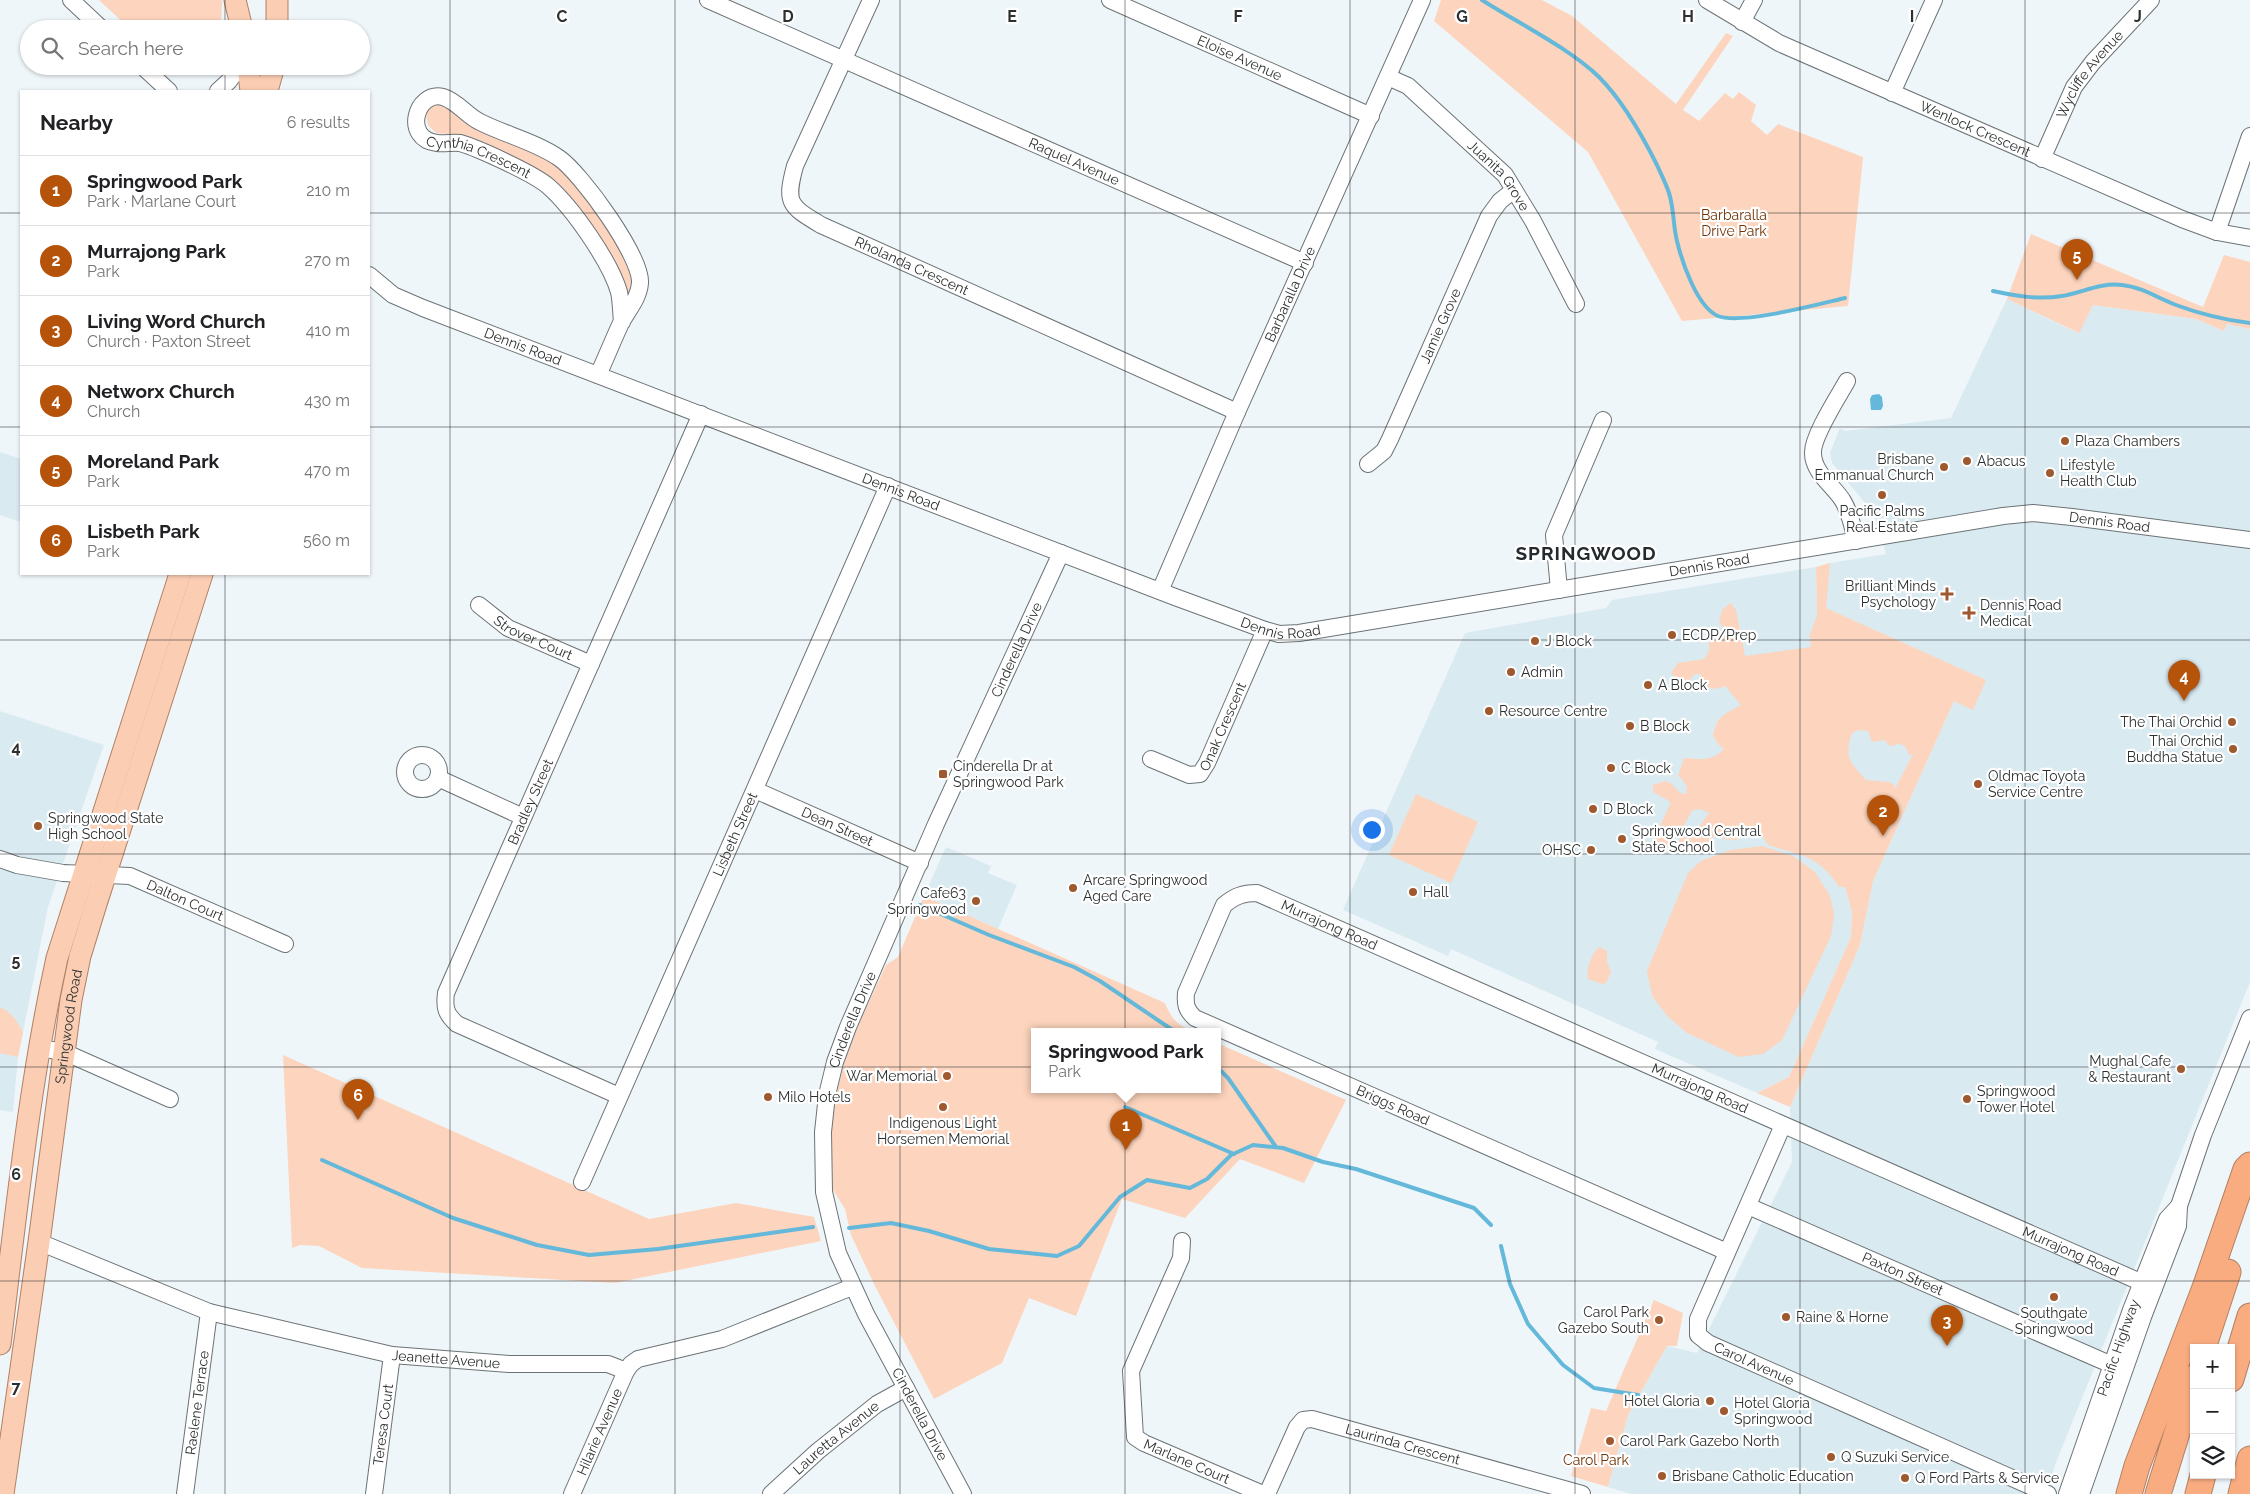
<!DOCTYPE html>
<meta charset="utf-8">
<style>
:root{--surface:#fff;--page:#f2f2f2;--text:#202124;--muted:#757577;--line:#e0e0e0;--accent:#b45309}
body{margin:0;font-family:Raleway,sans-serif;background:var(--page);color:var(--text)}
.controls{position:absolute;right:15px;bottom:15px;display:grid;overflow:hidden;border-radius:0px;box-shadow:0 1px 4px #0004}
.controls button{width:45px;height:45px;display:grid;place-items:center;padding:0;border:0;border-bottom:1px solid var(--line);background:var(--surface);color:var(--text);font:25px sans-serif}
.you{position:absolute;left:1371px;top:829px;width:18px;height:18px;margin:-12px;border:4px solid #fff;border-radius:50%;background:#1a73e8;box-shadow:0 0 0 8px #1a73e833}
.badge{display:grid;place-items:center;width:32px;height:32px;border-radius:50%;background:var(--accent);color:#fff;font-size:16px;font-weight:700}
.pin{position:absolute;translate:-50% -41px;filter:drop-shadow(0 1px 2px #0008)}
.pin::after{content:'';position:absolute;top:26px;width:18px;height:15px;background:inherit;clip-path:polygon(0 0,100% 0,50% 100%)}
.popup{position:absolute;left:1031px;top:1028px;width:190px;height:65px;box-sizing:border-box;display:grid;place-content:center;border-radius:0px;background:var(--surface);filter:drop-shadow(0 1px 4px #0005);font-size:16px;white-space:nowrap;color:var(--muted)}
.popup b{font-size:19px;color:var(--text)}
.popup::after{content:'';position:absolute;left:50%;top:100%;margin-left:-10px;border:10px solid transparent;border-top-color:var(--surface)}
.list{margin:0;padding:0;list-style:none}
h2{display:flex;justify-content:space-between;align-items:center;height:65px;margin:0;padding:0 20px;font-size:21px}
h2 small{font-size:16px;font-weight:400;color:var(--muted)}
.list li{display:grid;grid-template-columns:32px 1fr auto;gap:15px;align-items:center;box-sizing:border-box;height:70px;padding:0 20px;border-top:1px solid var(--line)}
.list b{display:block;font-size:19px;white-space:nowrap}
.list p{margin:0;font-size:16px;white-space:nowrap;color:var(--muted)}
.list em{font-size:16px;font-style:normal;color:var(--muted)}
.icon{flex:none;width:28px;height:28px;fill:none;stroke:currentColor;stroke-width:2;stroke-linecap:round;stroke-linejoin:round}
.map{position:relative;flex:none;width:2250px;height:1494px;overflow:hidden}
.search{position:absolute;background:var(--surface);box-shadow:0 1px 4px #0004;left:20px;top:20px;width:350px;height:55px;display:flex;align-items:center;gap:12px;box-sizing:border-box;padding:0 18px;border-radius:28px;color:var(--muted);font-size:19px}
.panel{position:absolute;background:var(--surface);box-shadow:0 1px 4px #0004;left:20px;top:90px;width:350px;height:485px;border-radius:0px}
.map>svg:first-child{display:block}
</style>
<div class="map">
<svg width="2250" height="1494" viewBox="0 0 2250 1494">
<rect width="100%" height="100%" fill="#eff6fa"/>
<path fill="#daeaf1" d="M2007 299 2078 333 2093 305 2196 319 2224 331 2227 324 2250 329V982L2055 1465 2047 1494H1631L1608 1487 1628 1415 1667 1346 1697 1353 1792 1162 1790 1107 1860 945 1873 881 1954 701 1986 680 1825 608 1830 563 1886 554 1874 514 1832 463 1830 453 1840 428 1845 431 1951 418Z
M0 452 21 459V522L0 515Z
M1816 567 1817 617 1944 696 1845 887 1852 912 1851 937 1789 1077 1757 1093 1655 1049 1658 1042 1451 949 1448 956 1343 910 1465 633 1606 608 1612 600Z
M0 711 104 745 48 907 18 1057 13 1112 0 1110Z
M946 847 991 866 988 873 1017 885 998 929 924 896Z"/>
<path fill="#fdd4bd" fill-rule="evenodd" d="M99 0H222L221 29H130Z
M1441 0H1542L1572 16 1676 104 1726 33 1733 36 1683 110 1699 121 1725 93 1733 99 1739 92 1756 105 1751 121 1767 135 1778 124 1863 157 1848 306 1682 321 1588 152 1434 21Z
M170 66H213C200 78 182 78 170 66Z
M435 101 546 156 570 175 617 237 635 274 630 298 556 187 457 135 436 133 428 125 425 110Z
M2031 234 2203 307 2224 255 2250 262V329L2227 324 2224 331 2196 319 2093 305 2079 333 2007 299Z
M1830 563 1826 608 1986 680 1973 710 1954 701 1873 881 1860 945 1790 1107 1757 1093 1789 1077 1851 937 1852 912 1845 887H1839C1818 855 1802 856 1768 845L1764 838 1745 832 1736 840 1724 839 1717 832C1708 844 1699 855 1682 854L1678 847 1680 838 1695 833 1709 813 1700 809 1693 810 1682 828 1671 833 1669 846 1654 854 1646 849 1651 846 1671 802 1653 792V785L1665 781 1672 784 1680 793 1686 794 1687 787 1682 779 1678 776 1684 758C1701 759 1712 762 1724 749L1719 745 1713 736C1717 715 1724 715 1741 705L1725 686 1715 689 1698 684 1701 674H1695L1689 680H1678L1671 673 1678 663 1704 659 1709 651V641L1722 638 1724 629 1719 622 1722 610 1730 603 1736 610 1745 656 1811 647 1810 639H1813L1809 637 1817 616 1816 567ZM1859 730 1868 731 1872 742 1885 740 1888 745 1894 746 1897 743 1905 746 1909 755 1913 754 1895 789 1894 785 1889 782 1866 780C1849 761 1844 758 1852 733Z
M1416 794 1478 822 1451 883 1389 855Z
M1762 846 1793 856 1815 872 1830 896 1834 914 1831 936 1782 1040 1763 1054 1739 1057 1687 1033 1668 1017 1652 996 1647 971 1688 873 1701 861 1731 850Z
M924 896 1165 1003C1171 1018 1177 1025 1192 1031H1035V1089H1217V1043L1346 1100 1304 1183 1240 1159 1185 1218 1122 1199 1076 1316 1029 1298 1002 1363 934 1399 875 1286 851 1235 845 1209 833 1190 831 1128 836 1094 846 1057 858 1026 886 965 898 957Z
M1600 947 1607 951V962L1611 972 1606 983 1602 984 1588 979C1586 970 1592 951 1600 947Z
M0 1008C11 1010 18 1023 23 1032L18 1057 0 1053Z
M283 1055 649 1219 736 1203 814 1217 821 1241 615 1283 362 1268 319 1246 300 1245 292 1248Z
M1654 1300 1683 1313 1677 1346H1667L1628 1415 1608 1487 1571 1476 1591 1408 1606 1411Z"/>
<path fill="#64b8da" d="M1872 395 1879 394 1882 397 1883 406 1881 410H1871L1870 399Z"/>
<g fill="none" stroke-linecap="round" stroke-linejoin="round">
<path stroke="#64b8da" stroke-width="4" d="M1482 0C1518 23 1569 48 1599 77 1623 101 1642 135 1657 165 1661 174 1666 184 1669 193 1674 208 1673 226 1677 241 1682 262 1697 307 1718 316 1741 325 1819 304 1845 298
M1993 291C2016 296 2039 300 2062 296 2081 293 2102 282 2122 285 2141 287 2158 298 2176 305 2200 314 2225 320 2250 323
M920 905 989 935 1074 967 1100 981 1174 1031
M1217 1067 1228 1078 1276 1147
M1125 1107 1234 1154
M322 1160 453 1218 537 1245 589 1255 658 1249 813 1227
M849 1228 891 1223 929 1231 989 1249 1057 1256 1079 1246 1120 1197 1147 1180 1190 1188 1207 1179 1231 1155 1253 1145 1283 1148 1323 1162 1356 1169 1474 1208 1491 1225
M1501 1246 1510 1284 1528 1324 1563 1365 1594 1388 1638 1395"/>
<defs>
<g id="minor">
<path d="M71 0 102 29"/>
<path id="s1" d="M708 0 1305 263"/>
<path id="s2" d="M871 0 795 166C785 203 789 206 821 225L1237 412"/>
<path id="s3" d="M1110 0 1371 116"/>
<path id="s4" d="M1707 0 1779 43 2182 219 2217 232 2250 238"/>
<path d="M1742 22 1754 0"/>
<path d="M142 66 169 91"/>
<path id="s5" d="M1388 77 1408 86 1505 175 1533 221 1576 304"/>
<path d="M218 91 229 81 240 66"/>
<path d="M1892 93 1934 0"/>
<path id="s6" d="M2042 159 2074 87 2093 62 2151 0"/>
<path d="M2217 232 2250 136"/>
<path id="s7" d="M369 275 393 295 423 308 1175 597 1265 630 1279 634 1299 633 2003 516 2033 513 2072 517 2250 540"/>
<path id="s8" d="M598 375C606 358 613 340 621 323 628 310 639 298 640 283 642 257 581 173 559 158 536 142 506 135 480 122 467 116 457 101 443 97 416 90 402 139 437 143 445 144 453 142 460 143 478 148 534 174 548 186 572 207 610 261 619 292 621 301 621 312 622 322"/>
<path d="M1847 381C1838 397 1812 437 1813 453 1813 473 1834 486 1843 501 1850 513 1853 527 1856 541"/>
<path id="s9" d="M1368 464 1384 451 1390 439 1489 216 1500 201 1514 190"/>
<path d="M1559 590 1554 535 1603 420"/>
<path id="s10" d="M1160 591 1237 412 1422 0"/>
<path id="s11" d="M479 605 508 628 591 664"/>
<circle cx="422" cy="772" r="17"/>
<path id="s12" d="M1151 759 1189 775 1200 774 1207 763 1265 630"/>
<path d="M438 778 523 817"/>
<path id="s13" d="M755 790 920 863"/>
<path id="s14" d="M0 859 17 865 63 873 130 876 285 944"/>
<path d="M39 1048 64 1052 170 1099"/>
<path id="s15" d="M619 1096 457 1024C446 1014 444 1008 446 993L701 414"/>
<path id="s16" d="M1783 1125 1698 1319V1335L1708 1343 2048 1494"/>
<path id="s17" d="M582 1182 888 486"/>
<path id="s18" d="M1748 1206 2112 1365"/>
<path id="s19" d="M1182 1241 1181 1258 1131 1371 1135 1437 1144 1443 1263 1494"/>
<path id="s20" d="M39 1242 209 1312 392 1355 509 1364H608L626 1371 631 1364 638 1359 722 1339 852 1287"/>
<path id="s21" d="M1727 1252 1195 1018C1186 1010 1185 1004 1186 993L1224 905C1235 896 1243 893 1257 893L2154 1288"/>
<path id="s22" d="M185 1494 209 1312"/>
<path id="s23" d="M374 1494 392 1355"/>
<path id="s24" d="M572 1494 626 1371"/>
<path id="s25" d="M771 1494 818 1451 877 1404 906 1388"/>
<path id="s26" d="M963 1494 866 1314 838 1253 824 1192 823 1132 827 1095 835 1062 848 1027 936 824 1061 553"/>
<path id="s27" d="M1267 1494 1297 1427 1303 1420 1312 1419 1582 1494"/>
<path id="s28" d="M2067 1494 2131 1310 2167 1219 2179 1206"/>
<path d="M2081 1494 2143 1317 2178 1226 2179 1206 2203 1135 2250 1018"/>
</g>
<g id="major">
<path d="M235 0 242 29"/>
<path d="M277 29V0"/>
<path d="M248 66 251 91"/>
<path d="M267 91 274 66"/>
<path d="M0 1344C16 1215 29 1085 57 958L180 574"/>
<path id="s29" d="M3 1494 39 1242 71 1000 80 956 96 904 202 574"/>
</g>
<path id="highway" d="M2203 1348 2228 1272
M2231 1379 2250 1316
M2129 1494 2137 1466 2206 1285 2246 1169 2250 1165
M2158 1494 2194 1378
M2198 1494 2203 1475
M2241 1494 2250 1459"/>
</defs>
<use href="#minor" stroke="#6c7376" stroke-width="18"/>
<use href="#major" stroke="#b28164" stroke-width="23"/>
<use href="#highway" stroke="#b28164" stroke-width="27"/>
<use href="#minor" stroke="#fff" stroke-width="16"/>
<use href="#major" stroke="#fbcdb3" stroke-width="21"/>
<use href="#highway" stroke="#f9ac80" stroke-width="25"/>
</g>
<path fill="none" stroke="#2d3031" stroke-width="1" stroke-opacity="0.55" d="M225 0V29M450 0V1494M675 0V1494M900 0V1494M1125 0V1494M1350 0V1494M1575 0V1494M1800 0V1494M2025 0V1494M225 66V91M0 213H21M369 213H2250M0 427H21M369 427H2250M225 574V1494M0 640H2250M0 854H2250M0 1067H2250M0 1281H2250"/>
<g fill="#9f592e" stroke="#fff" stroke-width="2">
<circle cx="2065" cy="441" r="5"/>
<circle cx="1967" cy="461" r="5"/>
<circle cx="1944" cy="467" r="5"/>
<circle cx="2050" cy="473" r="5"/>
<circle cx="1882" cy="495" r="5"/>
<path d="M1944.5 586.5h5v5h5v5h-5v5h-5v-5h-5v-5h5z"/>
<path d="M1966.5 605.5h5v5h5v5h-5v5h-5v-5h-5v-5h5z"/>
<circle cx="1672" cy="635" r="5"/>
<circle cx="1535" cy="641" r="5"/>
<circle cx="1511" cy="672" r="5"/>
<circle cx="1648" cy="685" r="5"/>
<circle cx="1489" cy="711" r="5"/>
<circle cx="2232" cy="722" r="5"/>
<circle cx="1630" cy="726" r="5"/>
<circle cx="2233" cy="749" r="5"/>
<circle cx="1611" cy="768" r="5"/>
<rect x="938" y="769" width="10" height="10" rx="2.5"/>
<circle cx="1978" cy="784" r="5"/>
<circle cx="1593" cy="809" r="5"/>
<circle cx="38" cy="826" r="5"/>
<circle cx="1622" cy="839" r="5"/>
<circle cx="1591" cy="850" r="5"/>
<circle cx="1073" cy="888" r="5"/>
<circle cx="1413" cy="892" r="5"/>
<circle cx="976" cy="901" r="5"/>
<circle cx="2181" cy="1069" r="5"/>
<circle cx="947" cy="1076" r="5"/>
<circle cx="768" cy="1097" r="5"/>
<circle cx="1967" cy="1099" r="5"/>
<circle cx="943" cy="1107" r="5"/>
<circle cx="2054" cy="1297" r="5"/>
<circle cx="1786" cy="1317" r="5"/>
<circle cx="1659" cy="1320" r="5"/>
<circle cx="1710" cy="1401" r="5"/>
<circle cx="1724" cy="1411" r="5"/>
<circle cx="1610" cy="1441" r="5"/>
<circle cx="1831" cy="1457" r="5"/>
<circle cx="1662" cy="1476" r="5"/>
<circle cx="1905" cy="1478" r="5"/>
</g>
<g text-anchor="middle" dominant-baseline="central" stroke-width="4.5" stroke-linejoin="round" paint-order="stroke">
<g font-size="14" fill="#2d3031" stroke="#fff">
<text stroke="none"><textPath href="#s3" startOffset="142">Eloise Avenue</textPath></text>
<text stroke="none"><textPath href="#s6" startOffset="98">Wycliffe Avenue</textPath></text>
<text stroke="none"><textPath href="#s4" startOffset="298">Wenlock Crescent</textPath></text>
<text stroke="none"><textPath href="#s8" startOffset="504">Cynthia Crescent</textPath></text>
<text stroke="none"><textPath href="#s1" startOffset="400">Raquel Avenue</textPath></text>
<text stroke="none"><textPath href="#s5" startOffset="150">Juanita Grove</textPath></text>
<text stroke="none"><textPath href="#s2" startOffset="356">Rholanda Crescent</textPath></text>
<text stroke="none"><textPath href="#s10" startOffset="324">Barbaralla Drive</textPath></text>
<text stroke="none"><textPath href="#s9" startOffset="158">Jamie Grove</textPath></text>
<text stroke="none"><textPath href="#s7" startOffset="171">Dennis Road</textPath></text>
<text stroke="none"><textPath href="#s7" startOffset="576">Dennis Road</textPath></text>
<text stroke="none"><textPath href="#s7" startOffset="1821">Dennis Road</textPath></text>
<text stroke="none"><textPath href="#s7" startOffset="1416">Dennis Road</textPath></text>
<text stroke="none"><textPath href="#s7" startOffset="981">Dennis Road</textPath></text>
<text stroke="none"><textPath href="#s11" startOffset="64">Strover Court</textPath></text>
<text stroke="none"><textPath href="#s26" startOffset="916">Cinderella Drive</textPath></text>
<text stroke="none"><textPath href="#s12" startOffset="105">Onak Crescent</textPath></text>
<text stroke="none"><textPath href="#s15" startOffset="421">Bradley Street</textPath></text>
<text stroke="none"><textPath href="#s13" startOffset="90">Dean Street</textPath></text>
<text stroke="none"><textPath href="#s17" startOffset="380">Lisbeth Street</textPath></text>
<text stroke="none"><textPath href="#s14" startOffset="192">Dalton Court</textPath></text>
<text stroke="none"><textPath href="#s21" startOffset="820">Murrajong Road</textPath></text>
<text stroke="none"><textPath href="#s26" startOffset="511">Cinderella Drive</textPath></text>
<text stroke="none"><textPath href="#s29" startOffset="472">Springwood Road</textPath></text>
<text stroke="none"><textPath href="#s21" startOffset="1225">Murrajong Road</textPath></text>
<text transform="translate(1393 1105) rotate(24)">Briggs Road</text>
<text stroke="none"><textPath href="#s21" startOffset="1630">Murrajong Road</textPath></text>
<text stroke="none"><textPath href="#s18" startOffset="169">Paxton Street</textPath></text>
<text stroke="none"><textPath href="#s28" startOffset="155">Pacific Highway</textPath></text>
<text stroke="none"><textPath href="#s20" startOffset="426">Jeanette Avenue</textPath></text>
<text stroke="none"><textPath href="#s16" startOffset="291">Carol Avenue</textPath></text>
<text stroke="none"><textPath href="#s22" startOffset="92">Raelene Terrace</textPath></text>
<text transform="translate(920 1414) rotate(62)">Cinderella Drive</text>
<text stroke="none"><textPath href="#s23" startOffset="70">Teresa Court</textPath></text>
<text stroke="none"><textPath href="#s24" startOffset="68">Hilarie Avenue</textPath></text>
<text stroke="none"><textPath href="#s25" startOffset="86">Lauretta Avenue</textPath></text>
<text stroke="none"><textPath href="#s27" startOffset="186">Laurinda Crescent</textPath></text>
<text stroke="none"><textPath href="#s19" startOffset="264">Marlane Court</textPath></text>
</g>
<g font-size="14" fill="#713407" stroke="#fff">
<text x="1734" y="215">Barbaralla<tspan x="1734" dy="16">Drive Park</tspan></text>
<text x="1596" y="1460">Carol Park</text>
</g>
<g font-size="14" fill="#2d3031" stroke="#fff" text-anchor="start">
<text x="2075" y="441">Plaza Chambers</text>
<text x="1934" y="459" text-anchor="end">Brisbane<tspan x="1934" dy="16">Emmanual Church</tspan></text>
<text x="1977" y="461">Abacus</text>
<text x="2060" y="465">Lifestyle<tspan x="2060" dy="16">Health Club</tspan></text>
<text x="1882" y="511" text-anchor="middle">Pacific Palms<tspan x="1882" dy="16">Real Estate</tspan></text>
<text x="1936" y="586" text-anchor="end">Brilliant Minds<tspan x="1936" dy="16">Psychology</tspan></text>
<text x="1980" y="605">Dennis Road<tspan x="1980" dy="16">Medical</tspan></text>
<text x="1682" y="635">ECDP/Prep</text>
<text x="1545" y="641">J Block</text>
<text x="1521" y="672">Admin</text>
<text x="1658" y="685">A Block</text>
<text x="1499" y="711">Resource Centre</text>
<text x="2222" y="722" text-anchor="end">The Thai Orchid</text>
<text x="1640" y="726">B Block</text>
<text x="2223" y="741" text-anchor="end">Thai Orchid<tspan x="2223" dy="16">Buddha Statue</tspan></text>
<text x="953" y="766">Cinderella Dr at<tspan x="953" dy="16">Springwood Park</tspan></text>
<text x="1621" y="768">C Block</text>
<text x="1988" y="776">Oldmac Toyota<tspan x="1988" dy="16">Service Centre</tspan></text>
<text x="1603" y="809">D Block</text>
<text x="48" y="818">Springwood State<tspan x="48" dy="16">High School</tspan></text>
<text x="1632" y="831">Springwood Central<tspan x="1632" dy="16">State School</tspan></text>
<text x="1581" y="850" text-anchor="end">OHSC</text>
<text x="1083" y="880">Arcare Springwood<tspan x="1083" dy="16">Aged Care</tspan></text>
<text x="1423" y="892">Hall</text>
<text x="966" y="893" text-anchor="end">Cafe63<tspan x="966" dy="16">Springwood</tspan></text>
<text x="2171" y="1061" text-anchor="end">Mughal Cafe<tspan x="2171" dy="16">&amp; Restaurant</tspan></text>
<text x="937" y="1076" text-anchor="end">War Memorial</text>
<text x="1977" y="1091">Springwood<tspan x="1977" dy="16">Tower Hotel</tspan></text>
<text x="778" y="1097">Milo Hotels</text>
<text x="943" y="1123" text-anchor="middle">Indigenous Light<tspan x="943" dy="16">Horsemen Memorial</tspan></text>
<text x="1649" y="1312" text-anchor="end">Carol Park<tspan x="1649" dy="16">Gazebo South</tspan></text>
<text x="2054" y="1313" text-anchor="middle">Southgate<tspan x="2054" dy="16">Springwood</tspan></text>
<text x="1796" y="1317">Raine &amp; Horne</text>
<text x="1700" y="1401" text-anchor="end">Hotel Gloria</text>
<text x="1734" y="1403">Hotel Gloria<tspan x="1734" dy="16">Springwood</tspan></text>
<text x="1620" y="1441">Carol Park Gazebo North</text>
<text x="1841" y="1457">Q Suzuki Service</text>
<text x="1672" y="1476">Brisbane Catholic Education</text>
<text x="1915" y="1478">Q Ford Parts &amp; Service</text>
</g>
<g font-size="19" font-weight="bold" letter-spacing="1" fill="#242a2d" stroke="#fff">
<text x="1586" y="553">SPRINGWOOD</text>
</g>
</g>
<g font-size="16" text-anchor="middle" font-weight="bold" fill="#2d3031" stroke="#fff" stroke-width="4.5" stroke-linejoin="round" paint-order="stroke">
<text x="562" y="22">C</text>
<text x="788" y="22">D</text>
<text x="1012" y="22">E</text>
<text x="1238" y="22">F</text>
<text x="1462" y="22">G</text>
<text x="1688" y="22">H</text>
<text x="1912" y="22">I</text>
<text x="2138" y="22">J</text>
<text x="16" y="753">4</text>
<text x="16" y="966">5</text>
<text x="16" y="1180">6</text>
<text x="16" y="1393">7</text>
</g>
</svg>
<div class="controls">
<button>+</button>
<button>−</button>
<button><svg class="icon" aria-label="layers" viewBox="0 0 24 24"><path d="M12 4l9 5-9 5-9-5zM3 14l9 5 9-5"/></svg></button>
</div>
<div class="you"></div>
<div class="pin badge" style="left:1126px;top:1150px">1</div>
<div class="popup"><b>Springwood Park</b>Park</div>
<div class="pin badge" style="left:1883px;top:836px">2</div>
<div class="pin badge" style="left:1947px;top:1346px">3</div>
<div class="pin badge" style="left:2184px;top:701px">4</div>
<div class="pin badge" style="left:2077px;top:280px">5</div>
<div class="pin badge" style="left:358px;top:1120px">6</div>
<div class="search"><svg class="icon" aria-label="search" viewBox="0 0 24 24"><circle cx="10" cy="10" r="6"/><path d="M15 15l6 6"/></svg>Search here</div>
<section class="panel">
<h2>Nearby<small>6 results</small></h2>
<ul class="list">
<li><span class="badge">1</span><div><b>Springwood Park</b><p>Park · Marlane Court</p></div><em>210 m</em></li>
<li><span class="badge">2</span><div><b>Murrajong Park</b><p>Park</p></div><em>270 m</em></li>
<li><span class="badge">3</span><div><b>Living Word Church</b><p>Church · Paxton Street</p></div><em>410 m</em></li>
<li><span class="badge">4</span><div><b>Networx Church</b><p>Church</p></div><em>430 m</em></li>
<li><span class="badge">5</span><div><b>Moreland Park</b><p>Park</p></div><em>470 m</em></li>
<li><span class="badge">6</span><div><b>Lisbeth Park</b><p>Park</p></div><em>560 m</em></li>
</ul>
</section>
</div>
